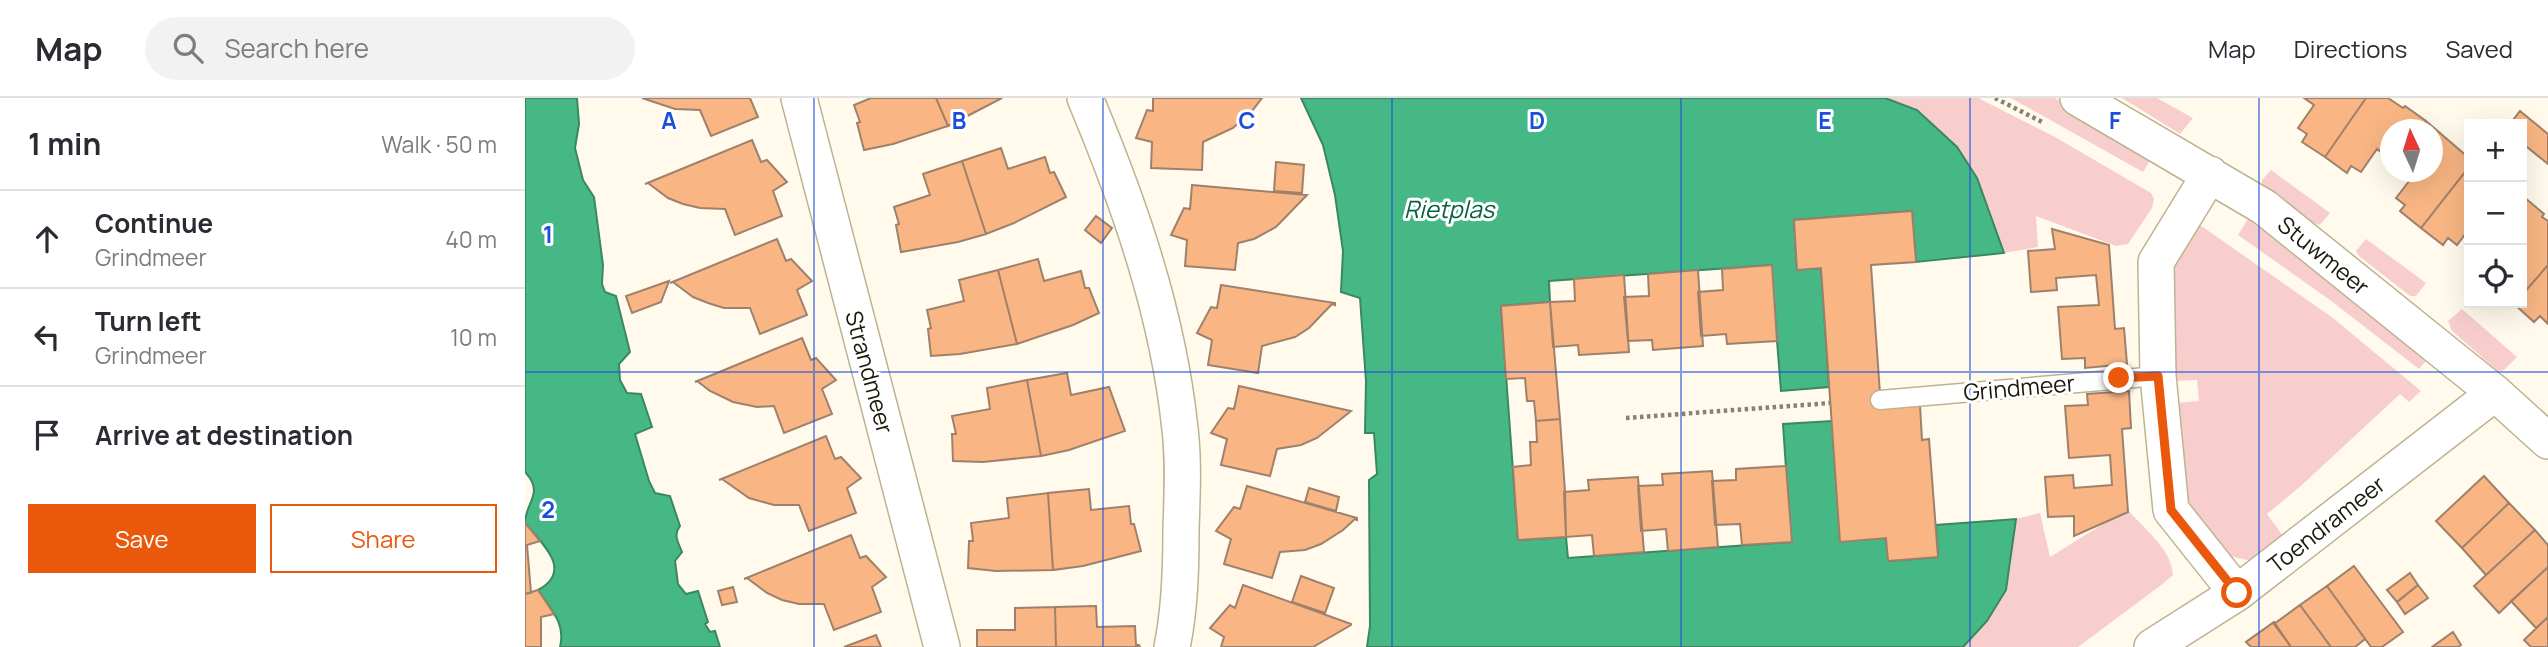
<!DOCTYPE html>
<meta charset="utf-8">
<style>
:root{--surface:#fff;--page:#f2f2f3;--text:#2b2b33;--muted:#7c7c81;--line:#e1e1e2;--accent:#ea580c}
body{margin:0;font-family:Manrope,sans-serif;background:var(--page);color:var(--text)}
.controls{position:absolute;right:21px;top:21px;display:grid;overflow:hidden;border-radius:0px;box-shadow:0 7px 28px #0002}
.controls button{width:63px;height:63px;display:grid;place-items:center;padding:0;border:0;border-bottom:2px solid var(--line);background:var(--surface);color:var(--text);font:35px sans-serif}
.compass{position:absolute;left:1855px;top:21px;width:63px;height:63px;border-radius:50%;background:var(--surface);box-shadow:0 7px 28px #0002;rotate:356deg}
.stop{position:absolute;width:21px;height:21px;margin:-16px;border:5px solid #ea580c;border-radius:50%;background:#fff}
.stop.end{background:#ea580c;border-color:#fff;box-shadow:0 2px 7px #0008}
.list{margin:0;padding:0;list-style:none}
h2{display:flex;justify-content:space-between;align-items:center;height:91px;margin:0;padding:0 28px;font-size:30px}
h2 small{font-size:23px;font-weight:400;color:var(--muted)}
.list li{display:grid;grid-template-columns:46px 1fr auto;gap:21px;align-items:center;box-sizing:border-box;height:98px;padding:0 28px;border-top:2px solid var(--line)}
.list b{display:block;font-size:26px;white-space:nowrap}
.list p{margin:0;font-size:23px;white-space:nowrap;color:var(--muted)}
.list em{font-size:23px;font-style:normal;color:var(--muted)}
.actions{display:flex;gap:14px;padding:21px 28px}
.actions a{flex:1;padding:16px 0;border:2px solid var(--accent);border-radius:0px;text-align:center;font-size:24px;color:var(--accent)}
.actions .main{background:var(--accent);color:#fff}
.icon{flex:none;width:38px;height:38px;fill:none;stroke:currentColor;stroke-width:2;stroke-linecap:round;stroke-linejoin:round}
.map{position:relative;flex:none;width:2023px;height:549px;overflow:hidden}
header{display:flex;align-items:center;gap:42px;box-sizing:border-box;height:98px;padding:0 35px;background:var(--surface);border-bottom:2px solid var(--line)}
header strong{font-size:33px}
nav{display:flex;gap:38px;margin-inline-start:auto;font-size:24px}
.search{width:490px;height:63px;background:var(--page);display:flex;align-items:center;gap:18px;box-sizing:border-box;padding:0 24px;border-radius:38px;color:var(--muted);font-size:26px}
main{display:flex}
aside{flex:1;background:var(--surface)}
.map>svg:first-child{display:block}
</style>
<header>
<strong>Map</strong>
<div class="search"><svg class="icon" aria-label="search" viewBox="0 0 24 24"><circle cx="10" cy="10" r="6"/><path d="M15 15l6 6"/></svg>Search here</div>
<nav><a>Map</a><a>Directions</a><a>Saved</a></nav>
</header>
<main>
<aside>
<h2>1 min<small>Walk · 50 m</small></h2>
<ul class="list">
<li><svg class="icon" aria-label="ahead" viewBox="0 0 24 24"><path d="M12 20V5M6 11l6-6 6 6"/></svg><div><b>Continue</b><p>Grindmeer</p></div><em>40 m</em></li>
<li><svg class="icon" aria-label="left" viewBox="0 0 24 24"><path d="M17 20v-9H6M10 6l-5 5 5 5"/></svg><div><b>Turn left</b><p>Grindmeer</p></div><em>10 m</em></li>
<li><svg class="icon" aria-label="arrive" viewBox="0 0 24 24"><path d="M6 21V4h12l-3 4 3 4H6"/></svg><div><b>Arrive at destination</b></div></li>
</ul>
<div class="actions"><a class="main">Save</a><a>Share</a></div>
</aside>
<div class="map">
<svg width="2023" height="549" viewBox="0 0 2023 549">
<rect width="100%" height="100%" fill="#fffaec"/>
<path fill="#f7cecc" d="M1360 0H1453L1530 39 1626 95 1629 101 1627 110 1603 146 1591 148 1511 118 1513 149 1479 155 1452 80Z
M1486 0H1530L1629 56 1618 74Z
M1597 0H1632L1668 20 1655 36Z
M1746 72 1805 115 1795 127 1788 125 1737 87V82Z
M1724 119 1907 256 1894 271 1805 202 1713 137Z
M1672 125 1808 220 1896 293 1884 304 1875 296 1778 386 1742 416 1761 442 1736 461 1722 462 1705 458 1694 450 1657 393 1650 305 1674 303 1672 282 1649 283 1645 178 1650 164Z
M1841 141 1901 185 1891 198H1885L1834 158 1831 153Z
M1937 211 1992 259 1979 272 1973 273 1927 233 1923 223Z
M1602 411C1618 430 1647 451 1648 477L1635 488 1553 549H1438L1462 523 1485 472 1491 421 1515 415 1525 459Z"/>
<path fill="#46b886" stroke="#398861" stroke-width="2" d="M0 0H52L54 26 50 50 58 82 69 99 78 167 77 186 80 194 91 198 105 254 94 266 95 282 102 295 116 296 127 329 110 336 124 383 130 395 145 398 155 428C148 437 153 444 157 454L150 463 153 486 161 496 173 493 183 524 180 526 185 534 190 533 195 549H35C41 525 26 512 13 492 50 472 15 444 0 425 0 405 20 395 0 374Z
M776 0H1360L1392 12 1432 49 1452 80 1479 155 1391 164 1387 113 1269 122 1272 172 1296 170 1304 289 1256 293 1246 167 1024 183 1025 204 976 208 993 442 1041 439 1043 460 1266 444 1258 326 1307 323 1315 443 1361 440 1364 463 1413 459 1411 427 1491 421 1481 492 1462 523 1438 549H842L845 528 844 382 852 376 849 335H840L841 283 835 200 816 194 818 153 810 97 798 47Z"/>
<path fill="#f9b684" stroke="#9f806b" stroke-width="2" d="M117 0H225L233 19 186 38 175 12 150 11Z
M346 0H411L423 28 368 46 339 52 332 25 335 24 329 7Z
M411 0H477L423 28Z
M628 0H737L727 13 708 30 678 44 677 72 626 70 627 44 611 40 622 12 628 13Z
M1779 0H1841L1800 59 1777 44 1782 36 1773 30 1789 7Z
M1841 0H1863L1878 10 1880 8 1901 23 1894 32H1866V62L1852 51 1836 74 1826 68 1822 75 1800 59Z
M1995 13 2023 36V66L1997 45V26H1985Z
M1901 23 1944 60V69L1896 130 1875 113 1880 107 1871 100 1888 78 1882 74H1908V32H1894Z
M227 42 236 64 242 62 262 84 248 93 257 118 210 137 200 111 175 110 158 106 143 100 123 85 120 86Z
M476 50 483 71 520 59 525 75 529 74 541 99 489 125 461 136 437 63Z
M437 63 461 136 433 144 376 154 371 127 374 126 369 109 405 97 398 76Z
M751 64 779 67 777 95 749 93Z
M1944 69V131L1932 147 1923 140 1918 147 1896 130Z
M667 87 782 97 751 129 729 141 713 145 710 172 660 168 662 142 646 137 659 110 665 111Z
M1999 99 2019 116 2017 119 2023 123V167L1997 197V102Z
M1387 113 1391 164 1346 167 1356 310 1395 307 1397 342 1404 341 1413 459 1363 463 1361 440 1315 444 1296 170 1272 172 1269 122Z
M571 118 587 130 576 145 560 132Z
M1527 131 1584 147 1590 231 1599 230 1602 266 1560 270V260L1537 261 1533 209 1574 207 1571 177 1531 180 1532 192 1506 194 1503 153 1530 151Z
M252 141 261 163 266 161 287 183 272 192 282 217 235 236 225 210H199L183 205 168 199 148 184 145 185Z
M513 161 519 183 556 173 560 190H564L574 215 548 227 492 246 473 172Z
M1247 167 1252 243 1202 246 1201 236 1176 238 1173 194 1198 192 1197 171Z
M2023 167V226L2015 218 2009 224 1989 206 1997 205V197Z
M473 172 492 246 435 256 406 258 403 231 406 230 402 212 439 203 434 182Z
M1173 172 1178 248 1128 252 1127 242 1103 243 1099 199 1124 198 1123 176Z
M1099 177 1104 254 1054 257 1053 247 1028 249 1025 204 1050 203 1049 181Z
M144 183 136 204 107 215 101 198Z
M696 187 810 205V207L807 206 784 230 770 239 737 248 733 275 683 267 687 242 672 235 686 209 692 210Z
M1025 204 1035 321 1011 323 1009 303H1002L1000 280 981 281 976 208Z
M277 240 286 262 291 260 311 282 297 291 307 316 259 335 249 308 232 309 208 304 185 293 172 283 170 284Z
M542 275 546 297 584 289 600 333 544 352 516 358 502 282Z
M502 282 516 358 458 364 428 363 427 336H431L427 318 465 311 462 290Z
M714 288 826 313 792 340 776 347 752 351 745 378 696 367 702 341 686 335 703 310 709 311Z
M1604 293 1606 330 1597 331 1603 414 1549 438V418L1523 419 1520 379 1548 377 1549 390 1587 387 1585 357 1544 360 1540 308 1563 307 1562 296Z
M1035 321 1040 394 1041 439 993 442 988 369 1006 367 1005 344H1012L1011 323Z
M301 338 310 361 316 359 336 380 322 390 331 415 284 433 274 407H249L224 400 197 381 194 382Z
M1261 368 1267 444 1217 447 1215 426 1190 427 1187 383 1211 382V371Z
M1187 373 1193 449 1143 453 1141 431 1116 433 1113 388 1138 387 1137 376Z
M1959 378 1984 405 1937 450 1911 423Z
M1113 379 1119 454 1069 458 1067 437 1041 439 1039 394 1064 392 1063 382Z
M722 388 832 420V422L830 421 818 432 796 446 780 452 755 454 747 480 699 466 706 441 691 433 709 409 715 411Z
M784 390 814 399 811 413 780 404Z
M564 391 566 412 604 408 606 426H609L616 453 558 468 528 472 523 395Z
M523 395 528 472 471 473 443 470 444 443H448L446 425 484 420 482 400Z
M1984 405 2010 432 1961 477 1937 450Z
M0 425 15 443 2 447 6 495 0 496Z
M2010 432 2023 447V469L1974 515 1949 488Z
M326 437 335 460 341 458 361 479 347 489 356 514 309 532 299 506H274L257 502 242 495 222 480 219 481Z
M1829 468 1878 534 1857 549H1846L1802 488Z
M2023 469V519L2011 530 1986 503Z
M1885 475 1893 487 1872 504 1862 492Z
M776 478 809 490 800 515 767 504Z
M718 487 826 526V527L788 549H696L699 539 685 530 705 507 710 510Z
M1893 487 1903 500 1880 516 1872 504Z
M1802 488 1840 541 1830 549H1806L1775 507Z
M208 489 212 504 197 507 193 493Z
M13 492 29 516 16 519V549H0V496Z
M1775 507 1806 549H1766L1749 526Z
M571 508 572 529 610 528 611 547H614L615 549H531L530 509Z
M530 509 531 549H452V532H490V510Z
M2023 519V549H2006L1999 542Z
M1749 524 1766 549H1726L1721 544Z
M1928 534 1936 547 1933 549H1907Z
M351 537 356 549H319Z"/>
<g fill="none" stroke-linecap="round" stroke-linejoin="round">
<defs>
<path id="service" d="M1355 302 1633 278"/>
<path id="minor" d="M274 0 417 549
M560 0C605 107 643 216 655 331 659 364 657 399 656 432 656 471 655 511 647 549
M1553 0 1739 109 1970 295 2023 343
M1685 76 1631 164 1633 278 1646 412 1712 495
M1627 549 1712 495 1970 295"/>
</defs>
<use href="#service" stroke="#beb390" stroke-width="21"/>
<use href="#minor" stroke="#beb390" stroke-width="38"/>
<path stroke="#858173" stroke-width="4.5" stroke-dasharray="3.5 3.5" stroke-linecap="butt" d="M1470 0 1519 25
M1101 320 1305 305"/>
<use href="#service" stroke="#fff" stroke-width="18"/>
<use href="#minor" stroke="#fff" stroke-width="35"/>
</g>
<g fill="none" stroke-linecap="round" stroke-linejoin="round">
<path stroke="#ea580c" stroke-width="9" d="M1594 280 1633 278 1646 412 1712 495"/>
</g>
<path fill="none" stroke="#1d4ed8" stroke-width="2" stroke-opacity="0.55" d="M289 0V549M578 0V549M867 0V549M1156 0V549M1445 0V549M1734 0V549M0 274H2023"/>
<g text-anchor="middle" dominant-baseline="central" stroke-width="6" stroke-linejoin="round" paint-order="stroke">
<g font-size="23" fill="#1c180b" stroke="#fff">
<text transform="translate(1799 157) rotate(39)">Stuwmeer</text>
<text transform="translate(345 274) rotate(75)">Strandmeer</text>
<text transform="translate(1494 289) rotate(-5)">Grindmeer</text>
<text transform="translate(1801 426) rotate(-38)">Toendrameer</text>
</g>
<g font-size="24" font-style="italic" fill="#086242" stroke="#fff">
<text x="924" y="110">Rietplas</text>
</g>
</g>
<g font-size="23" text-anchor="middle" font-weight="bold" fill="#1d4ed8" stroke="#fff" stroke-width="6" stroke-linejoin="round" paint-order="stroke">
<text x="144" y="31">A</text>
<text x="434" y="31">B</text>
<text x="722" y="31">C</text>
<text x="1012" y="31">D</text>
<text x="1300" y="31">E</text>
<text x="1590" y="31">F</text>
<text x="23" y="145">1</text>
<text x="23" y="420">2</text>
</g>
</svg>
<div class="controls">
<button>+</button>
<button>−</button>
<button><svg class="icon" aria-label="locate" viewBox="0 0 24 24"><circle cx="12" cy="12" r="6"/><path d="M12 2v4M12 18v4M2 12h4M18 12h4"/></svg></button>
</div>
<svg class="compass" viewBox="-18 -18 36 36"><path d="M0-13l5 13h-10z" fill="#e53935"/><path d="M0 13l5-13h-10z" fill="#7c7c81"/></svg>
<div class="stop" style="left:1712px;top:495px"></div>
<div class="stop end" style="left:1594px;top:280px"></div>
</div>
</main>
